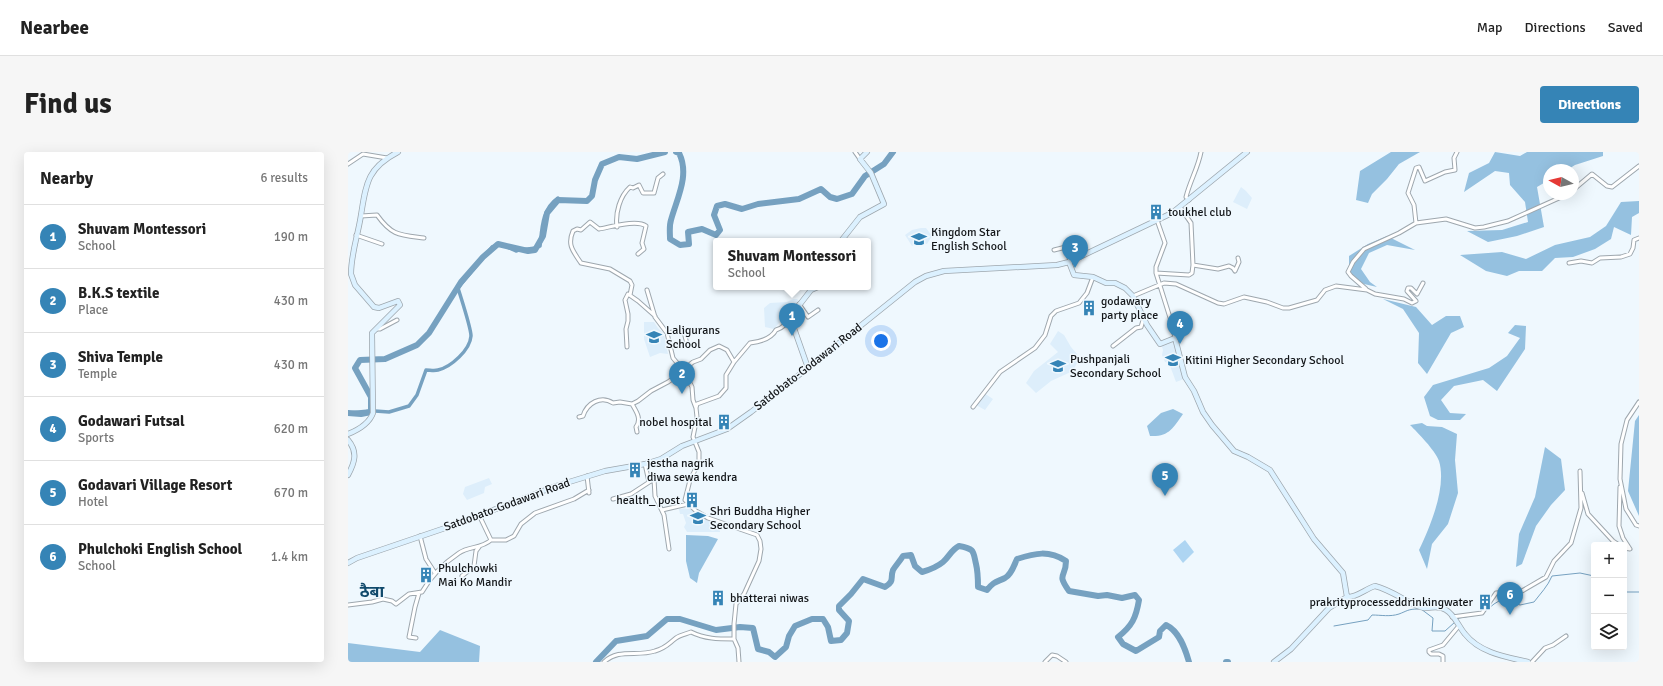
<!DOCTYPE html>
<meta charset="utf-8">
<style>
:root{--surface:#fff;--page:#f6f6f6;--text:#222;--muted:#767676;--line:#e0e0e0;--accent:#3584b6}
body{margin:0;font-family:Signika,"Noto Sans Devanagari",sans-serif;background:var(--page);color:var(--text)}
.controls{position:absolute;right:12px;bottom:12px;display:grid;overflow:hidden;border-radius:4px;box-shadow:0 4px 16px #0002}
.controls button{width:36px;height:36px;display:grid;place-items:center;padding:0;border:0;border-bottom:1px solid var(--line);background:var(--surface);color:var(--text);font:20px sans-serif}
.compass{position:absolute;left:1195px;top:12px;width:36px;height:36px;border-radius:50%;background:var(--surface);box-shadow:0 4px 16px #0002;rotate:278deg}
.you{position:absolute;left:533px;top:189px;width:14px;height:14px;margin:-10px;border:3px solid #fff;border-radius:50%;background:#1a73e8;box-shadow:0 0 0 6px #1a73e833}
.badge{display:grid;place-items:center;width:26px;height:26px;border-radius:50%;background:var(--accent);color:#fff;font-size:13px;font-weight:700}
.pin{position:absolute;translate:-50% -33px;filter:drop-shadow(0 1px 2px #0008)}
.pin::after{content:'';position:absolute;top:21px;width:14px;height:12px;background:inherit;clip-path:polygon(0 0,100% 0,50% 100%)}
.popup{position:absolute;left:365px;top:86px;width:158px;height:52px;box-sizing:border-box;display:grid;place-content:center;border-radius:4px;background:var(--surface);filter:drop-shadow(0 1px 3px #0005);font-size:13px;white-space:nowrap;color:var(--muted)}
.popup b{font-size:15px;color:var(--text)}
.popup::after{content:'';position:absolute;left:50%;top:100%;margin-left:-8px;border:8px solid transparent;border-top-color:var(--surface)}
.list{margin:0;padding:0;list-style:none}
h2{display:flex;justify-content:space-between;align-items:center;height:52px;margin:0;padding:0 16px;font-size:17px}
h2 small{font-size:13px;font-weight:400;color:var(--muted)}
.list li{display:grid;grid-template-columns:26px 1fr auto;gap:12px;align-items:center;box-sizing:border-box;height:64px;padding:0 16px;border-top:1px solid var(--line)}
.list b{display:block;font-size:15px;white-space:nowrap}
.list p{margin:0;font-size:13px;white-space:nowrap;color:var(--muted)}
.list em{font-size:13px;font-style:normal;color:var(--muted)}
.icon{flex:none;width:22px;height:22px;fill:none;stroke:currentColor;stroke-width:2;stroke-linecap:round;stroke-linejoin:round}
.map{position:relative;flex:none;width:1291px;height:510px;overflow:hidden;border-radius:4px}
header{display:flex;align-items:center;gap:24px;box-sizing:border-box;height:56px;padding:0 20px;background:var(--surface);border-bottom:1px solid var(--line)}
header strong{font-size:19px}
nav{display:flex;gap:22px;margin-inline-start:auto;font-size:14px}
.intro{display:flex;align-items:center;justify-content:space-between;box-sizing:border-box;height:96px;padding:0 24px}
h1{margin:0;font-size:28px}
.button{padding:10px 18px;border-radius:4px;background:var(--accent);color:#fff;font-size:14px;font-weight:700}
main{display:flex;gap:24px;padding:0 24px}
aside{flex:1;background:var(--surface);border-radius:4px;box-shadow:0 4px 16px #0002}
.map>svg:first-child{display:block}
</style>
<header>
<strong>Nearbee</strong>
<nav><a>Map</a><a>Directions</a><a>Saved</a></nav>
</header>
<div class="intro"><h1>Find us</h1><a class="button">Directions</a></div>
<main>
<aside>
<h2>Nearby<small>6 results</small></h2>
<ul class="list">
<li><span class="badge">1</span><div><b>Shuvam Montessori</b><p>School</p></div><em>190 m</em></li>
<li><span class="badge">2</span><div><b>B.K.S textile</b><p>Place</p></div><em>430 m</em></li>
<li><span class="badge">3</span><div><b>Shiva Temple</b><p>Temple</p></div><em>430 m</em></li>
<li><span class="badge">4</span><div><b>Godawari Futsal</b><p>Sports</p></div><em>620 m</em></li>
<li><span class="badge">5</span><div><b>Godavari Village Resort</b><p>Hotel</p></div><em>670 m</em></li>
<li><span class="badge">6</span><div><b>Phulchoki English School</b><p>School</p></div><em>1.4 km</em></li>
</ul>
</aside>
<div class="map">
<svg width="1291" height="510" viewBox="0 0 1291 510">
<rect width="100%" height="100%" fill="#eff8fe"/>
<path fill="#ddeefb" d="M893 35 898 39 904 46 899 57 885 50Z
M573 76H578L584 84 579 92 570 90 564 94 557 83 564 78Z
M445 147H449L452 150 441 164 431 171 426 177 417 175 416 156 422 151 439 150Z
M296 170H306L310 176 316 182 320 202 312 201 302 205 296 187Z
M710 179 716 183 723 195 729 202 730 209 725 219 703 229 688 241 678 231 686 219 710 200 702 192Z
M827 188 836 227 828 230 821 211 817 210 814 203 815 198 813 192Z
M636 241 645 247 637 258 628 253Z
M141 326 144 332 137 335 136 341 119 348 115 342 117 335Z
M341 356 372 370V380H339L336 375 338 371 335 362H332L331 357Z"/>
<path fill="#aed5f2" d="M837 388 846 400 835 411 825 398Z"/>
<path fill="#95c1e0" d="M1043 0H1072L1051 12 1039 27 1024 42 1020 51 1008 48 1012 19Z
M1147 0 1172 4 1179 0H1255V4L1227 13 1219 18H1201V28L1189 35 1196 75 1169 84 1140 90 1119 79 1154 78 1180 70 1177 50 1162 33 1161 21 1147 19 1116 40 1121 21 1141 11Z
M1291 49V61L1284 65 1283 83 1266 75 1263 87 1247 97 1225 105 1207 106 1194 119H1171L1159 124 1138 119 1112 103 1154 100 1178 107 1207 93 1242 85 1258 74 1273 50Z
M1039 84 1067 98 1039 93 1021 101 1013 117 1022 130 1029 135 1016 132 1001 125V104L1020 92Z
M1035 147 1068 155 1084 173 1098 164H1112L1116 175 1103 181 1079 222 1070 211 1071 181 1055 157Z
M1167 173 1178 174 1177 197 1149 239 1135 228 1106 234 1093 248 1102 261 1118 262 1112 268H1090L1082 264 1076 245 1085 233 1141 216 1159 204 1172 186 1160 181Z
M825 257 835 262C825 276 821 285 802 284L799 274 813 261Z
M1291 263V364L1280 339 1287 269Z
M1074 271 1079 274 1094 275 1109 282 1107 308 1110 341 1100 372 1084 392 1079 417 1071 398C1082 375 1099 335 1091 309 1087 298 1070 281 1062 273Z
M1197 295 1213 307 1217 338 1203 353 1188 374 1174 412 1168 415 1171 382 1187 345Z
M338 383 360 384 370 387 351 421 349 431 342 426 338 409Z
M92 478 132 494 131 510H0V491L72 500Z"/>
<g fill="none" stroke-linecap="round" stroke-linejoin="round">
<path stroke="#76a1c0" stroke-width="1" d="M1276 440H1291
M1073 457 1085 466 1084 479H1097L1107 470
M1134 462 1146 452 1156 446 1172 453 1186 450C1192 442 1200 434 1204 424L1232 421 1246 424
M1109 468 1111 466 1129 463
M986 474 1020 468 1024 463C1033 463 1042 465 1051 462 1059 459 1060 457 1070 457"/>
<path stroke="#76a1c0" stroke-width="3.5" d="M27 259 41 260 61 254 69 243 78 218C82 218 86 219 90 218 103 215 122 198 123 184 123 176 113 146 110 136L144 95 153 92 168 99C176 96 186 98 192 94 194 76 194 57 210 46
M0 261 21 259"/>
<path stroke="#76a1c0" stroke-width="6" d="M328 0 331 1C342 23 329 46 323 68 321 74 322 80 322 87L332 93 341 92 340 80 354 77 368 83 372 78 366 63 369 54 377 52 394 57 410 52 451 47 473 37 482 45 489 47 504 42 517 24 536 12 545 0
M0 261 13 262 23 260V245L7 216 12 208 37 207 69 193 81 181 113 130 135 105 150 92 180 99 187 98 195 84 199 61 210 48 239 49 244 44 247 28 254 12 271 5 289 7 317 0
M248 510 268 489 299 484 319 467H332L368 478 392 475 405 476 410 497 421 500 427 505 438 495 441 484 447 474 464 467H475L480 475 483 489 493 488 499 481 501 469 491 458V454L503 442 515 427 537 435C547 429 542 426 545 418 548 413 552 409 555 404L563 403 567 414 574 420C581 418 589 415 595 410 601 405 603 398 611 394 627 397 625 399 628 412 630 420 630 427 630 435L639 438C646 429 649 430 657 426 664 422 666 413 669 407 687 401 701 398 718 409 718 426 708 421 721 439L750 444 759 443 774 446 787 443 791 448C788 466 784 474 770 485L775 492 788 499 811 485 812 479 818 473C831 479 837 496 841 510
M878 510H880"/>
<defs>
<path id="street" d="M507 0 512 7
M0 12 15 2 39 6
M1225 38 1244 22 1259 34 1264 35 1291 14
M841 48 838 45C842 29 850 16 853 0
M13 64 29 63C44 84 52 83 76 86
M809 68 817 91 808 115V121L824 172 827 186
M1068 71 1066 53 1060 41 1068 16 1071 15 1077 29 1097 20 1107 18 1106 6 1109 0
M269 75C267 61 272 44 282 35L285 36 291 33 295 41H306L310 26 315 22
M8 83 34 92
M706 98 718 95 722 109
M1221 111 1233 109 1244 111 1252 106 1273 105 1282 102 1285 96 1286 88 1291 86
M845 113 870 117 881 114 885 116 887 119 891 110 890 106
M808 121 841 123 844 121 845 113 843 71 832 55
M1018 137 1003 124 1000 120 1005 110 1016 97 1051 81 1068 71 1098 67 1127 76 1136 75 1160 69 1220 42
M299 138 307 165 319 181 325 206 336 219 344 235 345 248 348 256 349 265 345 285 351 300V310L342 328 337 348 348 359 360 366 409 383 412 389 413 397 411 409 396 442 388 452 386 472V487L390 496 391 510
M282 143 284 133 282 129 262 117 233 111C225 99 219 93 225 79L229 77 233 78 242 70 251 77C263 75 289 67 298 74L294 91 296 97 290 102
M785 144 816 131 828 132 870 151 876 152 896 145 919 150 935 156H941L969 148 977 138 988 134 1019 138 1027 142 1056 147 1064 151 1068 149 1059 139 1060 136H1063L1069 142 1075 131
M451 152 460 165 470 158
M29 177H32L49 168
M319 181 331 179 336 180 339 192
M765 194 788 176 793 175 796 165
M279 195 278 177 280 169V162L277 148 280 142 290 149 307 164
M386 210 402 191C411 190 423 187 428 178 435 176 439 172 442 165
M335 218 345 210 353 207 362 198 371 194 379 198 386 210 378 223V236L371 244 349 252 348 256
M1291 250 1279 268 1273 292 1272 327 1278 357 1288 373 1291 374
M284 252C288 259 294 267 288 275L289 280
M625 255 652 220 687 196 697 183 703 164 708 159 731 151 739 141 745 125
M231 265 235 264C239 251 253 243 265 251L272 250 284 252 290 249 303 239 320 230 336 219
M297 312 301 330
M239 324 241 341
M1272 335 1271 374 1275 386 1282 397 1276 396
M1234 341 1240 362 1265 389 1271 393
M265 347 283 342 306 327 307 344 316 363 321 397
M314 358 340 352
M131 363 143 388
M72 384 78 407 87 421
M114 424 126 414 128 399 131 395
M0 453 24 450 35 447 44 449 48 452 61 442 74 440C83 424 96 411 111 401 121 394 133 397 143 388H158L166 384 173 372 187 361 226 347 241 338
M1104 465 1134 461 1148 441 1174 439 1198 425 1206 409 1223 391 1233 356 1232 319
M68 486 61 485 67 455 71 441
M256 510C271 496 289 505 307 499 318 496 320 492 328 486 332 483 338 482 343 480 357 487 370 487 386 487
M697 510 704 503 709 504 718 510
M1095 510V504L1091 502H1083L1081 500V498L1095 493 1110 475
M1184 510 1197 496 1205 493 1218 484"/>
<path id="secondary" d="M493 89 512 65 536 52 523 21 512 7 519 0
M721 110 726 123 745 125 758 131H767L777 136 785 144 799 173 812 192 827 186 837 225 846 239 855 260 864 273 886 299 900 305 922 318 966 387 995 421 999 445C1010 445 1017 437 1027 434 1043 438 1057 449 1072 455 1081 458 1089 452 1098 458 1106 462 1111 475 1117 482 1132 501 1158 505 1180 510
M460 216 442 165 463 138 470 135
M0 282C10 278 21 272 25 261L24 181 52 153 50 149 31 156 26 155 7 133 3 122C3 102 10 83 13 63 18 32 19 16 50 0
M0 288C10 300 7 310 0 323
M0 411 9 406 106 373 208 334 257 319 297 312 313 307 334 294 379 277 403 260 460 216 567 130 578 124 596 119 709 113 721 110 824 61 899 0
M926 510 943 497 981 456 999 445"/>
</defs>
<use href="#street" stroke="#9ea7ae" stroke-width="5"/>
<use href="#secondary" stroke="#9ea7ae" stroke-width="6"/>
<use href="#street" stroke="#fff" stroke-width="3"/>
<use href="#secondary" stroke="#dcf1ff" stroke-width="4.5"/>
</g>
<defs>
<symbol id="building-bare" viewBox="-9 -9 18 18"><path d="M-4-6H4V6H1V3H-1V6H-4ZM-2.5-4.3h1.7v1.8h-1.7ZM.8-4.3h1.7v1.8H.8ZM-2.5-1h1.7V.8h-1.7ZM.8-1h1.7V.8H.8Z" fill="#3584b6" stroke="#eff8fe" stroke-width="2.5" paint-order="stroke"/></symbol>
<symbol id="school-bare" viewBox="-9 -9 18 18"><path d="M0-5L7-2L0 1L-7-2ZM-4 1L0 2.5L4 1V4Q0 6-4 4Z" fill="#3584b6" stroke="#eff8fe" stroke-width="2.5" paint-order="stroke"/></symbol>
</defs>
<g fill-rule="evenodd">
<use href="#building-bare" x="797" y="49" width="22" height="22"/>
<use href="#school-bare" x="560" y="76" width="22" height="22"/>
<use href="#building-bare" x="730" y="145" width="22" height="22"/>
<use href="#school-bare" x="295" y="174" width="22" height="22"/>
<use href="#school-bare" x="814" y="197" width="22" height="22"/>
<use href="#school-bare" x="699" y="203" width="22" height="22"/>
<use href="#building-bare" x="365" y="259" width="22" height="22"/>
<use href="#building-bare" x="276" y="307" width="22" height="22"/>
<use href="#building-bare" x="333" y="337" width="22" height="22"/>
<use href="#school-bare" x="339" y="355" width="22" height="22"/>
<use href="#building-bare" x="67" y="412" width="22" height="22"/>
<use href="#building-bare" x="359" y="435" width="22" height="22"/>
<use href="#building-bare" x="1126" y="439" width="22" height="22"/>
</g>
<g text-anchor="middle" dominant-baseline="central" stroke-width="3" stroke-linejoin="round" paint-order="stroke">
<g font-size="12" fill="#131619" stroke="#eff8fe" text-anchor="start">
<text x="820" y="60">toukhel club</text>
<text x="583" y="80">Kingdom Star<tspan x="583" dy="14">English School</tspan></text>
<text x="753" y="149">godawary<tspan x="753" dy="14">party place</tspan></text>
<text x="318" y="178">Laligurans<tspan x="318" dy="14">School</tspan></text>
<text x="722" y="207">Pushpanjali<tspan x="722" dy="14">Secondary School</tspan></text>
<text x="837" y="208">Kitini Higher Secondary School</text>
<text x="364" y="270" text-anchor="end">nobel hospital</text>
<text x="299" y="311">jestha nagrik<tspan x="299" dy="14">diwa sewa kendra</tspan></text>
<text x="332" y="348" text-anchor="end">health_ post</text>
<text x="362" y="359">Shri Buddha Higher<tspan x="362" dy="14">Secondary School</tspan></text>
<text x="90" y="416">Phulchowki<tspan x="90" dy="14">Mai Ko Mandir</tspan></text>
<text x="382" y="446">bhatterai niwas</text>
<text x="1125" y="450" text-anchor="end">prakrityprocesseddrinkingwater</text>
</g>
<g font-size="12" fill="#131619" stroke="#eff8fe">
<text transform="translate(460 215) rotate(-38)">Satdobato-Godawari Road</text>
<text transform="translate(159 353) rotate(-20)">Satdobato-Godawari Road</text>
</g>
<g font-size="16" font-weight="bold" fill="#10496b" stroke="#eff8fe">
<text x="24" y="440">ठैबा</text>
</g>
</g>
</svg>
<div class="controls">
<button>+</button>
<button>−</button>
<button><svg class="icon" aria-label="layers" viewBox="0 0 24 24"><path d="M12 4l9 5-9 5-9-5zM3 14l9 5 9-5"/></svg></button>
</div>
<svg class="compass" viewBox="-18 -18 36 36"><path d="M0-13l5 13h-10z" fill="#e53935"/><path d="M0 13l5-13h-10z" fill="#767676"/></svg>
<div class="you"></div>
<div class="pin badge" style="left:444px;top:184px">1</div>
<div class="popup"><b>Shuvam Montessori</b>School</div>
<div class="pin badge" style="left:334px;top:242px">2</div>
<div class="pin badge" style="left:727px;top:116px">3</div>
<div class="pin badge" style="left:832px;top:192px">4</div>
<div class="pin badge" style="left:817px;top:344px">5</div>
<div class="pin badge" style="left:1162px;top:463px">6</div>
</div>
</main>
